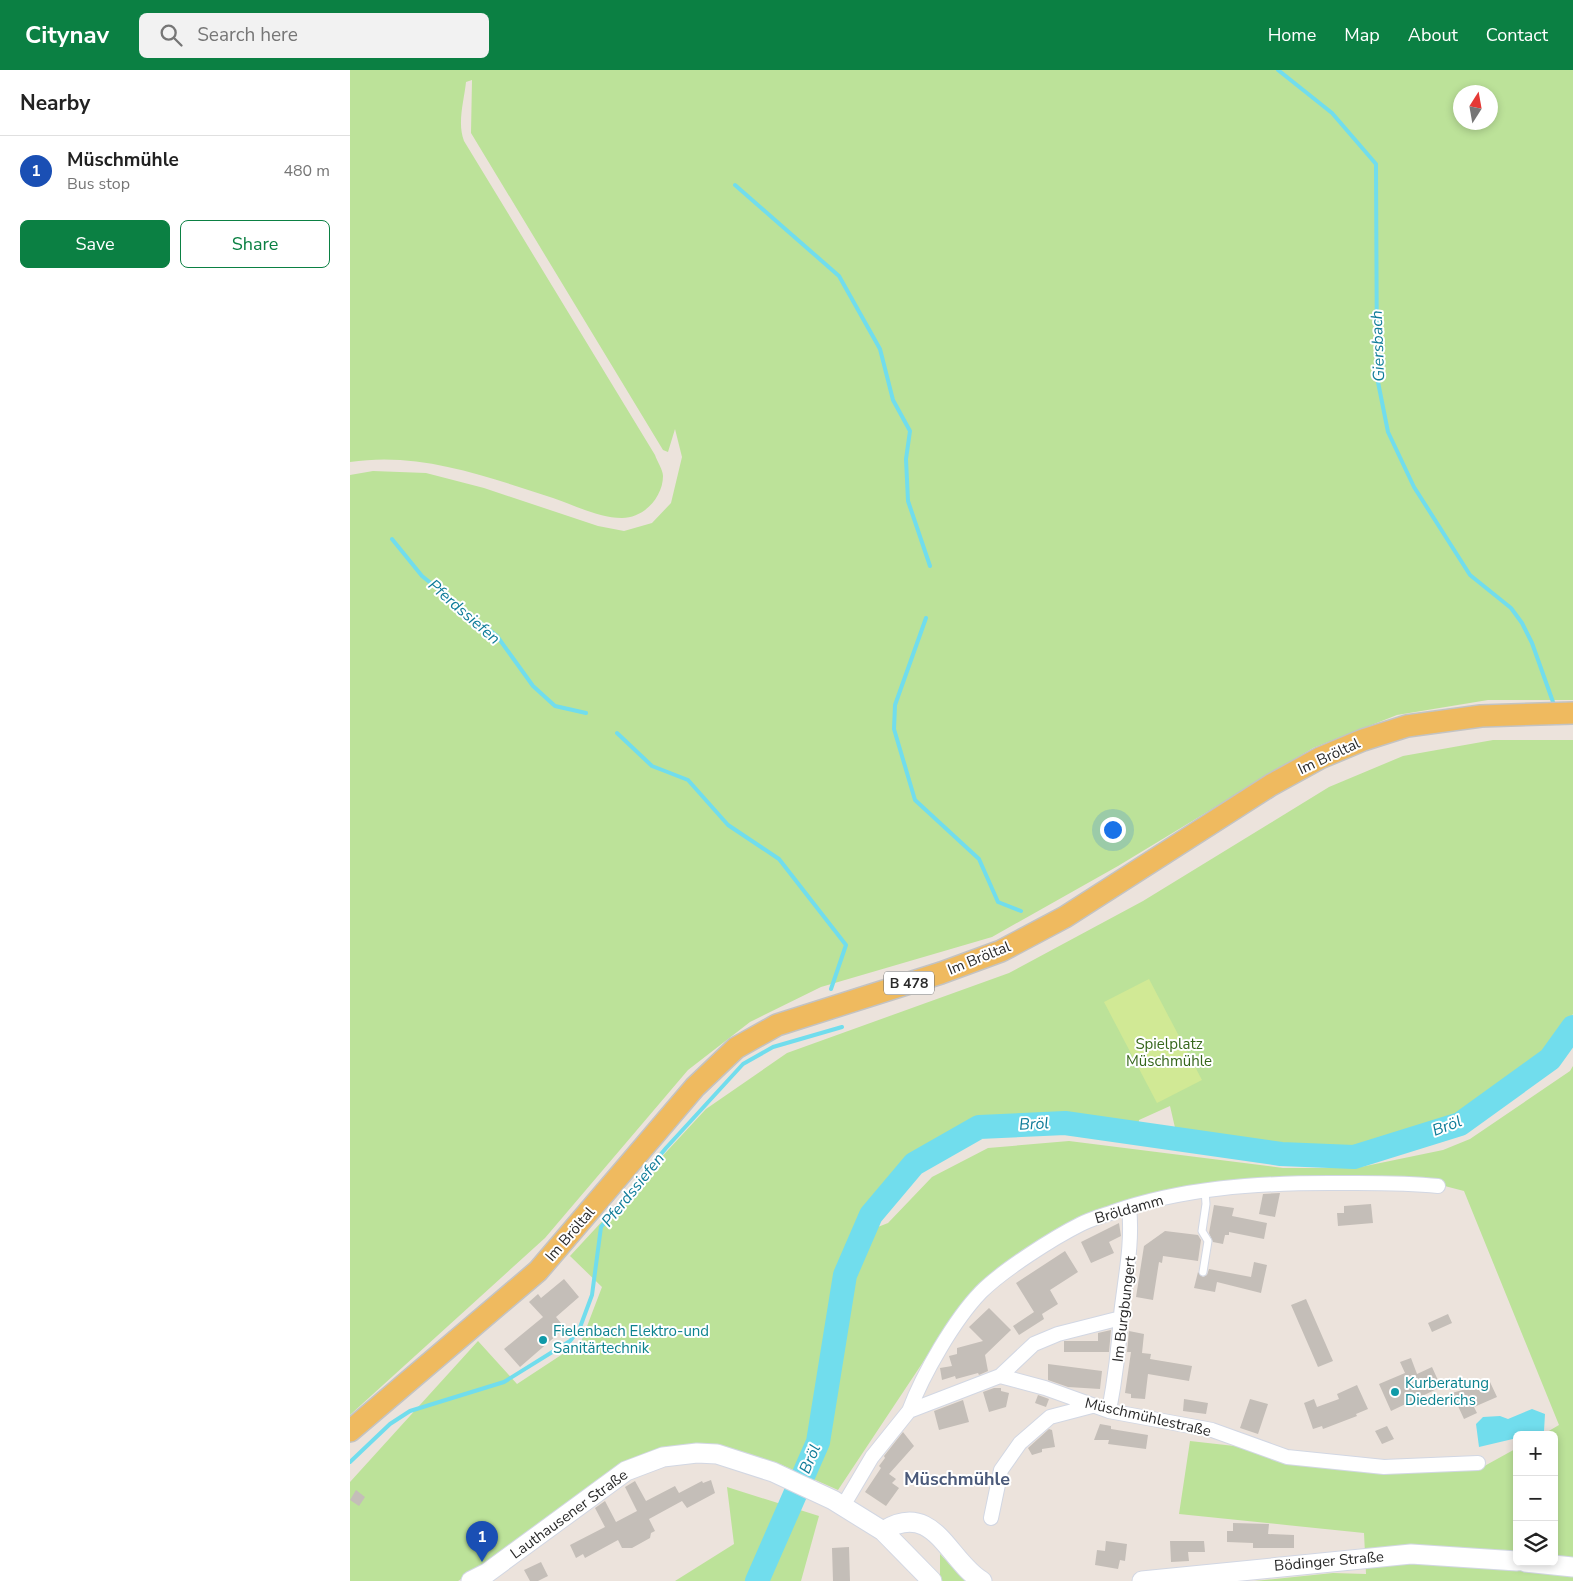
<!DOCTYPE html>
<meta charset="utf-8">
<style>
:root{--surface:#fff;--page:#f2f2f2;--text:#222;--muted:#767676;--line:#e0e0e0;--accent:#0b8043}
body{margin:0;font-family:"Nunito Sans",sans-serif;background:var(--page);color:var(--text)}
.controls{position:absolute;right:15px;bottom:15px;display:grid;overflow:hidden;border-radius:8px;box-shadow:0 2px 8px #0003}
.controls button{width:45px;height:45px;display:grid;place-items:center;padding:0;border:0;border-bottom:1px solid var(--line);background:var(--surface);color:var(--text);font:25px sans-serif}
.compass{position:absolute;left:1103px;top:15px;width:45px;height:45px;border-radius:50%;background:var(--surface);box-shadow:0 2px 8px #0003;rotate:11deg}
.you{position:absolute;left:762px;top:759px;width:18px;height:18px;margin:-12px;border:4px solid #fff;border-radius:50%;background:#1a73e8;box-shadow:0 0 0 8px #1a73e833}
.badge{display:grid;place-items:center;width:32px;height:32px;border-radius:50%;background:var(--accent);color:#fff;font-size:16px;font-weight:700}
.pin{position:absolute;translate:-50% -41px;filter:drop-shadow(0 1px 2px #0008)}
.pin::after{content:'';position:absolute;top:26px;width:18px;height:15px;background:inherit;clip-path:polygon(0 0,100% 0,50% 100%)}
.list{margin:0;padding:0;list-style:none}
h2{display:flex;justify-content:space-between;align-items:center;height:65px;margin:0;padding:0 20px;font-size:21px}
h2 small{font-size:16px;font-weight:400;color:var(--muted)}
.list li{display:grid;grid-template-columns:32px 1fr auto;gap:15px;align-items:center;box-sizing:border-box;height:70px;padding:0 20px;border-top:1px solid var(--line)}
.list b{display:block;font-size:19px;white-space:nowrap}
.list p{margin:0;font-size:16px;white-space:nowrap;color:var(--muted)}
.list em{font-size:16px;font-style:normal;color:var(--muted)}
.actions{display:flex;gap:10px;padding:15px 20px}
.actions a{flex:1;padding:11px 0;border:1px solid var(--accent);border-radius:8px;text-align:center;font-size:18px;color:var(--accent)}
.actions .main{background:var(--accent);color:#fff}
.icon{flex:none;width:28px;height:28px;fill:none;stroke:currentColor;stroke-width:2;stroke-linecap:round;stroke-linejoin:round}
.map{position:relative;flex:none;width:1223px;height:1511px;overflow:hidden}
header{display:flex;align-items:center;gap:30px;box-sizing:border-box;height:70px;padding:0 25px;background:var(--accent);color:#fff}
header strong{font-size:24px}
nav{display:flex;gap:28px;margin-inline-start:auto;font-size:18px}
.search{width:350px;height:45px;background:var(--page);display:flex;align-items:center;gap:12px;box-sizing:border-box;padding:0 18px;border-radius:8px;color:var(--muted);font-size:19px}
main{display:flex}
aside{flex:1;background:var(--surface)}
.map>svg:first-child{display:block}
</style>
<header>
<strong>Citynav</strong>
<div class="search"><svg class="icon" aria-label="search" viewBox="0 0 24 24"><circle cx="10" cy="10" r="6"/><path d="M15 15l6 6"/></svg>Search here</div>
<nav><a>Home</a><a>Map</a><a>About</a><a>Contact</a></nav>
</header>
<main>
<aside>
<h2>Nearby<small></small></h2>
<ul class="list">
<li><span class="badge" style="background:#1a4fb4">1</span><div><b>Müschmühle</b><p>Bus stop</p></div><em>480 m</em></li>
</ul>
<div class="actions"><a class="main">Save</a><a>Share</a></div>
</aside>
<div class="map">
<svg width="1223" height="1511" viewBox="0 0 1223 1511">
<rect width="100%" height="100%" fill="#ece3dc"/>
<path fill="#bce299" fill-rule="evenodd" d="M0 0H1223V630H1138L1047 645 963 678 768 796 642 867 471 917 400 952 338 1000 195 1168 0 1345V405L23 401 76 403 134 418 248 456 274 461 302 453 321 433 332 387 325 359 318 382 313 380 121 63 122 10 116 12C114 31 107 53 114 71L305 385C307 391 313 400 313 406 313 427 294 448 272 448 249 448 224 435 203 428 137 407 70 381 0 392ZM1110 22H1140V52H1110Z
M1143 670H1223V944L1194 986 1110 1048 1005 1082 930 1076 826 1062 820 1036 789 1050 788 1058 718 1047 629 1054 560 1088 515 1141 500 1168 538 1153 582 1107 638 1078 719 1071 933 1098H1006L1093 1080 1120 1069 1220 1001 1223 996V1511H904L983 1503 1016 1504 1014 1463 829 1444 840 1371 980 1387 1129 1399 1167 1378V1492H1204V1365H1192L1209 1355 1114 1121 1083 1113 933 1109 731 1150 599 1253 488 1420 425 1392 360 1377 316 1381 108 1511H0V1412L128 1271 167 1314 231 1272 252 1217 220 1186 356 1039 437 983 659 903 793 831 979 717 1053 686Z
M377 1417 469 1446 451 1511H325L384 1474Z
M590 1484 615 1511H590Z"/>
<path fill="#d1e995" d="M799 909 852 1010 807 1033 754 932Z"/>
<path fill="#71dded" d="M1182 1339 1195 1344 1194 1361 1167 1365V1368L1129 1377 1126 1354 1133 1347 1150 1346 1158 1349Z"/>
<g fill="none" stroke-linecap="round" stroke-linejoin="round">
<path stroke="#71dded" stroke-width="4" d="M928 0 982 43 1026 94 1027 307 1038 362 1064 417 1120 505 1161 538 1172 553 1182 573 1203 632
M385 115 489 206 530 279 543 330 560 361 556 389 558 431 580 496
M42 469 72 506 147 566 183 616 205 636 236 643
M576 548 545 635 544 659 565 730 629 789 648 832 671 841
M267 663 302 696 338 710 378 755 429 789 496 875 481 919
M0 1392 40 1354 60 1341 154 1312 220 1271 229 1260 242 1225 251 1157 316 1078 393 994 423 977 492 957"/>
<path stroke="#71dded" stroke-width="24" d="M407 1511 468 1372 495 1205 521 1145 564 1094 629 1057 715 1053 931 1084 1004 1087 1110 1054 1200 989 1223 957"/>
</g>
<path fill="#c4beb8" d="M930 1123 925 1147 909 1144 913 1124Z
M1021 1134 1023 1153 988 1156 987 1143H994V1136Z
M864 1135 884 1138 882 1146 917 1153 914 1169 879 1162V1165H875L873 1174 863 1172 859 1163Z
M769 1153 771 1166 759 1172 764 1183 741 1193 731 1172Z
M815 1161 848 1165 851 1170 848 1191 813 1186 812 1193 809 1192 803 1230 786 1227 794 1176Z
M715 1181 728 1202 700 1220 708 1234 692 1244 694 1249 669 1265 663 1256 684 1242 666 1213Z
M904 1192 917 1195 911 1223 867 1212 865 1222 844 1218 848 1202 853 1207 857 1205 859 1199 901 1207Z
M214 1209 229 1227 206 1247 215 1258 170 1297 154 1279 193 1247 179 1232 188 1224 191 1228Z
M956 1229 983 1291 968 1297 941 1235Z
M639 1238 661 1260 635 1285 638 1301 629 1305 628 1303 606 1309 605 1306 592 1310 590 1298 602 1296 599 1286 607 1284V1278L633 1271 619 1257Z
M1098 1244 1102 1253 1082 1262 1078 1253Z
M761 1260 759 1282H714V1271H748V1263Z
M779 1261 794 1264 792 1283 801 1284 800 1289 842 1296 839 1311 798 1304 795 1329 781 1328V1324L775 1323 781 1282H777Z
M1061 1288 1067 1304 1082 1297 1091 1317 1041 1341 1029 1314 1055 1303 1050 1292Z
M698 1294 752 1301 750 1319 718 1317 698 1310Z
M1140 1312 1147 1327 1124 1337 1127 1343 1114 1349 1102 1323Z
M1007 1315 1018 1339 1006 1344 1007 1346 973 1359 972 1356 963 1359 954 1333 964 1329 967 1337 989 1329 987 1324Z
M644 1318H651V1321L659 1323 656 1337 639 1342 633 1322Z
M688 1325 699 1329 696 1337 685 1333Z
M834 1329 858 1333 856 1344 833 1341Z
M900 1329 918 1334 908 1364 890 1358Z
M613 1330 619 1352 589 1360 584 1341Z
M750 1354 761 1356V1359L798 1365 796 1379 758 1374 759 1370H744Z
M1037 1356 1044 1369 1032 1374 1025 1361Z
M699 1359 702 1360 705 1377 692 1379V1382L682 1385 678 1378Z
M553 1362 564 1376 539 1404 546 1409 542 1413 549 1418 536 1436 515 1422 531 1398 529 1396 535 1388 534 1386Z
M361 1410 365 1423 337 1438 332 1431 299 1449 305 1461 301 1463 300 1468 282 1478H272L268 1470 235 1488 233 1484 226 1488 220 1475 255 1457 245 1438 255 1431 266 1452 287 1441 275 1417 285 1411 296 1431 325 1416 329 1423 352 1411 353 1413Z
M6 1420 15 1427 9 1436 0 1430Z
M883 1453 919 1454 918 1464 944 1465V1478H903V1473L877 1472V1461H883Z
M756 1471 777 1474 775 1491 770 1490 768 1499 745 1495 747 1480 755 1481Z
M820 1471H854L855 1482H838L839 1491 821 1492Z
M499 1477 500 1511H483L482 1478Z
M191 1492 198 1506 188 1511H180L174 1500Z"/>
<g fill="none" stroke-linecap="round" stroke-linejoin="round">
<defs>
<path id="lane" d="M853 1202 858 1171 852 1161 856 1134 855 1120"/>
<path id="street" d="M650 1306 684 1274 708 1264 771 1248
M559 1341C573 1304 604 1250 631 1222 653 1200 703 1168 731 1154 741 1149 752 1146 763 1142 832 1118 906 1113 979 1113 1015 1113 1052 1112 1088 1116
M759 1341C765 1309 769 1277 771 1245 775 1208 783 1174 779 1137
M493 1436 522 1387 559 1341 650 1306 695 1318 759 1341 862 1360 937 1387 1034 1397 1128 1393
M641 1448 651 1400 670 1373 700 1347 742 1336"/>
<path id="secondary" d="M533 1461C584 1429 598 1491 632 1511
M1175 1492 1223 1497
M121 1511 137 1503 276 1401 313 1387 347 1383 367 1384 423 1402 483 1430 533 1461 582 1511
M792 1511 1061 1484 1167 1491"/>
<path id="primary" d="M0 1361 188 1201 345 1017 386 978 427 955 591 903 651 881 715 847 921 715 970 688 1013 670 1057 656 1131 646 1223 643"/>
</defs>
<use href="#lane" stroke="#d2d7e3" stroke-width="9"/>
<use href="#street" stroke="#d2d7e3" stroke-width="16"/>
<use href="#secondary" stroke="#d2d7e3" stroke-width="21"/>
<use href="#primary" stroke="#c3c3c3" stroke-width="24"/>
<use href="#lane" stroke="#fff" stroke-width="7"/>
<use href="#street" stroke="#fff" stroke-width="14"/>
<use href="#secondary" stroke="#fff" stroke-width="19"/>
<use href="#primary" stroke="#efba5f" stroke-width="21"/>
</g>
<g fill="#0f9aa8" stroke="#fff" stroke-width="2">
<circle cx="193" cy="1270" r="5"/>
<circle cx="1045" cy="1322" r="5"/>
</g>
<g text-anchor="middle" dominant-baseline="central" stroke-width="4" stroke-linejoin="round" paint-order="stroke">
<rect fill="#fff" stroke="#6a6a6a" stroke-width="1" x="534" y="901.5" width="50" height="23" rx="4"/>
<g font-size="14" font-weight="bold" fill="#2a2a2a">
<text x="559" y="913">B 478</text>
</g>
<g font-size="15" fill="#2a2a2a" stroke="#fff">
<text transform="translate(979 686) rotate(-25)">Im Bröltal</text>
<text transform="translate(629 888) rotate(-22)">Im Bröltal</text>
<text transform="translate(779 1139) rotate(-16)">Bröldamm</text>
<text transform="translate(220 1164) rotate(-49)">Im Bröltal</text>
<text transform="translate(774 1239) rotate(-83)">Im Burgbungert</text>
<text transform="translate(798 1347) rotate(13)">Müschmühlestraße</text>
<text transform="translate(219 1444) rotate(-36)">Lauthausener Straße</text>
<text transform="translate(979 1491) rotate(-5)">Bödinger Straße</text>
</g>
<g font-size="15" fill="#35661b" stroke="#fff">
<text x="819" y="974">Spielplatz<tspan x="819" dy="17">Müschmühle</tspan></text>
</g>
<g font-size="15" fill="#0d838f" stroke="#fff" text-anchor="start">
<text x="203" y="1261">Fielenbach Elektro-und<tspan x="203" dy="17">Sanitärtechnik</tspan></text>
<text x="1055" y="1313">Kurberatung<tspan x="1055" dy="17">Diederichs</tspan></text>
</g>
<g font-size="16" font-style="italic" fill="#0f7c99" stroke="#fff">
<text transform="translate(1028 276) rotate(-92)">Giersbach</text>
<text transform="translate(114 542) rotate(41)">Pferdssiefen</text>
<text transform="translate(684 1054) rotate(-3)">Bröl</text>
<text transform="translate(1097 1056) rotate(-21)">Bröl</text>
<text transform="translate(283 1120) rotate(-51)">Pferdssiefen</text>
<text transform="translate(460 1389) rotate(-67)">Bröl</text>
</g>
<g font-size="18" font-weight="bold" fill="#4b5a7a" stroke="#fff">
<text x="607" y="1409">Müschmühle</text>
</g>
</g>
</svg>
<div class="controls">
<button>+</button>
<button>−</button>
<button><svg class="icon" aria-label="layers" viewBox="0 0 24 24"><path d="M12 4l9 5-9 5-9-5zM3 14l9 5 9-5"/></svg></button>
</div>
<svg class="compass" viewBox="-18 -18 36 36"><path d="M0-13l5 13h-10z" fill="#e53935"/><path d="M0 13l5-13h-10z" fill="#767676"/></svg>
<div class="you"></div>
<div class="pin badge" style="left:132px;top:1492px;background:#1a4fb4">1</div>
</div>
</main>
